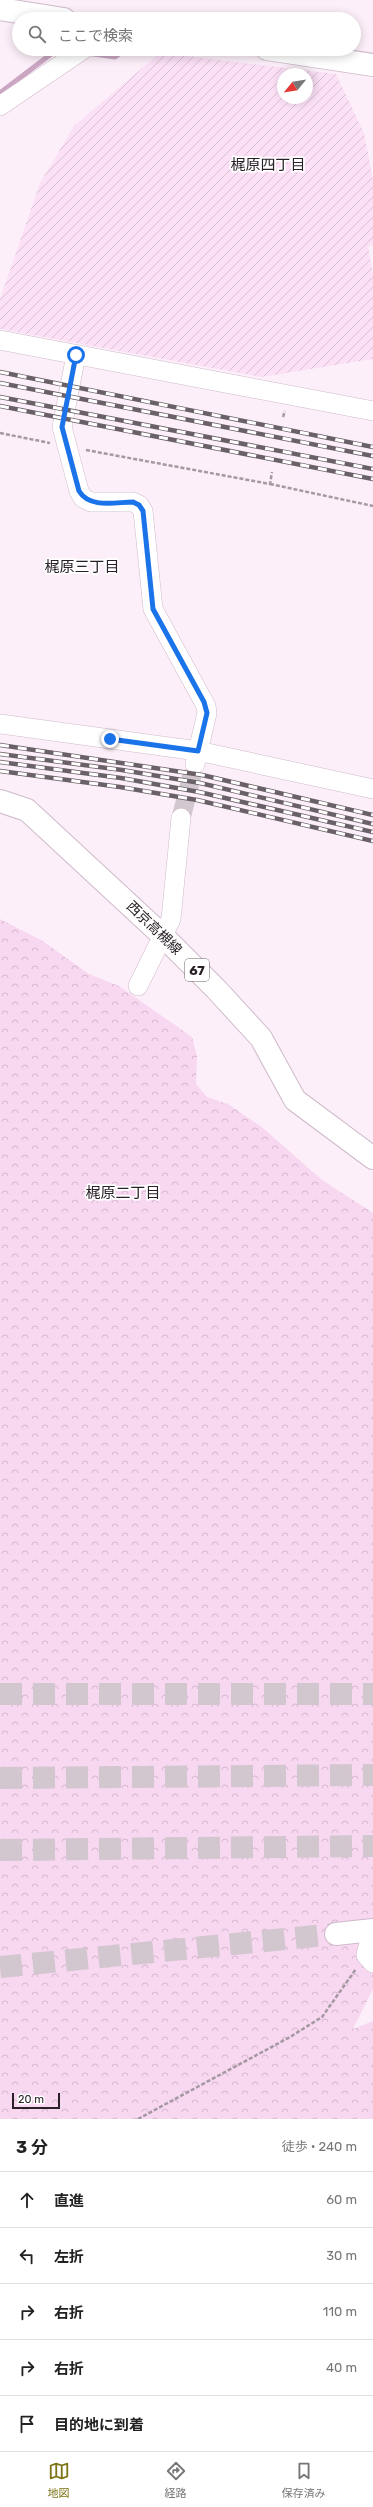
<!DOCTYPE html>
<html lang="ja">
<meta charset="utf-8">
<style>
:root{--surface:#fff;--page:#f6f6f6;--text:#222;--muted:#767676;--line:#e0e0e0;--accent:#7d7416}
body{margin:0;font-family:Rubik,"Noto Sans JP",sans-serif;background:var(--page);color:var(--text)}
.compass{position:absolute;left:277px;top:68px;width:36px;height:36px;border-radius:50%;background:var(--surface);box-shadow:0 2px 10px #0003;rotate:240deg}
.scale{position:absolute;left:12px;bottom:10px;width:48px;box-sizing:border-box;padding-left:4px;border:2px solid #292127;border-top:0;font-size:11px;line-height:14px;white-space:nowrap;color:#292127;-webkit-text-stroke:3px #fff;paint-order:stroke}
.stop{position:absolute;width:12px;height:12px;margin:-9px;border:3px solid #1a73e8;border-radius:50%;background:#fff}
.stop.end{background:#1a73e8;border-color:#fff;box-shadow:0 1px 4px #0008}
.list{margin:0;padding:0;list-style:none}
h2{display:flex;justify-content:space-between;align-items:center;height:52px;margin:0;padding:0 16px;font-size:17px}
h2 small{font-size:13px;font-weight:400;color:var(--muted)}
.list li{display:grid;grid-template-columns:26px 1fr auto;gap:12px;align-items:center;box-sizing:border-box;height:56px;padding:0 16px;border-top:1px solid var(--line)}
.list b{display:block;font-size:15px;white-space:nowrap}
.list em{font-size:13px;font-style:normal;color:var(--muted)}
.icon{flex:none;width:22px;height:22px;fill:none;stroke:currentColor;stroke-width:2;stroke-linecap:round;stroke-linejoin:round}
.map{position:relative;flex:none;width:373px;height:2119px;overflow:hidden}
.search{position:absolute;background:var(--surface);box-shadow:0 2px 10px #0003;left:12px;right:12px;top:12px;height:44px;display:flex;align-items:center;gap:10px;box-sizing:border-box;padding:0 14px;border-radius:22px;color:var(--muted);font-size:15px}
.sheet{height:332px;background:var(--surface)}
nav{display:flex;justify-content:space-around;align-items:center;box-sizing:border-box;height:56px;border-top:1px solid var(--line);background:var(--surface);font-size:11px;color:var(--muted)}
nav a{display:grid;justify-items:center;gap:2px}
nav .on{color:var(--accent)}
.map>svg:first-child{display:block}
</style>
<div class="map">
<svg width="373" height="2119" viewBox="0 0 373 2119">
<defs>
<pattern id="industrial-furrows" width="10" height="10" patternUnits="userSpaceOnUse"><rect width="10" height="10" fill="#fce0f6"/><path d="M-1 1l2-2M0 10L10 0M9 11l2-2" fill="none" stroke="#d8c0d3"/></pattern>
<pattern id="forest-crowns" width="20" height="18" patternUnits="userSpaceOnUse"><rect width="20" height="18" fill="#f8d7f1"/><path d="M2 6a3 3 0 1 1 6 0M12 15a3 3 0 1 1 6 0" fill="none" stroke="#d5b8cf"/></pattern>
</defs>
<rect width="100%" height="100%" fill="#fceff9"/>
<path fill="url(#industrial-furrows)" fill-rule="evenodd" d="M160 53 336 74 364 133 373 180V245L368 246 373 275V359L261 377 0 329V299L40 183 74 126ZM283 74H307V98H283Z"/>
<path fill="url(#forest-crowns)" d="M0 919 41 940 89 974 119 986 192 1037 197 1056 196 1084 207 1097 228 1104 263 1128 322 1180 373 1213V1989L353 2029 373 2021V2119H0Z"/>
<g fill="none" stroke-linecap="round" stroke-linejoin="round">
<path stroke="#cba6c3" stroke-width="5" d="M87 53 115 57 125 50
M0 93 55 51H71"/>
<path stroke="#d2c6cf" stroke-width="19" stroke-dasharray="19 10" stroke-linecap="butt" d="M181 818 195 764"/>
<path stroke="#d2c6cf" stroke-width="22" stroke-dasharray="22 11" stroke-linecap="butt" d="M0 1694H373
M0 1778 373 1775
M0 1850 373 1846
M0 1967 336 1934"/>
<defs>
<path id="minor" d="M0 106 84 49
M0 340 373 411
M76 355 62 427 79 491 83 498 91 502H133L139 505 143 511 153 609 206 706 207 713 195 764
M0 724 198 751 373 789
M138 986 171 919 181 818
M373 1939 368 1947 366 1955 373 1963"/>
<path id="major" d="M0 801 27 810 163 936 216 989 261 1038 295 1100 373 1158"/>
<path id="highway" d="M0 9 64 19
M267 49 373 65
M336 1934 373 1930"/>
</defs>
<use href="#minor" stroke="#cfbaca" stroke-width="20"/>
<use href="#major" stroke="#cfbaca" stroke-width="24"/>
<use href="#highway" stroke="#cfbaca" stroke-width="24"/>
<path stroke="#a499a1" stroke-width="2.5" stroke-dasharray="4 2" stroke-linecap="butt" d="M283 417 285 411
M0 433 50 443
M86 450 270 484 272 472
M270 484 373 506
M138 2119 290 2037 322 2017 356 1969"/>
<use href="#minor" stroke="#fff" stroke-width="19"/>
<use href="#major" stroke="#fff" stroke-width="22"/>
<use href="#highway" stroke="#fff" stroke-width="22"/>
<defs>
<path id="rail" d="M0 372 373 447
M0 383 373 456
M0 397 373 469
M0 406 373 479
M0 745 202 775 373 815
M0 754 122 770 200 783 373 824
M0 762 121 778 199 792 373 832
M0 771 120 787 197 800 373 841"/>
</defs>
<use href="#rail" stroke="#6a6168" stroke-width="4.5"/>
<use href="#rail" stroke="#fff" stroke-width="3" stroke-dasharray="9" stroke-linecap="butt"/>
</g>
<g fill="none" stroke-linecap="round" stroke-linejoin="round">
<path stroke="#1a73e8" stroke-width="5" d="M76 355 62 427 79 491C90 509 116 502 133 502L139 505 143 511 153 609 204 702 207 713 198 751 110 739"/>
</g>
<g text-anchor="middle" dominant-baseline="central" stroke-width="3.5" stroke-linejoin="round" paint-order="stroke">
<rect fill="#fff" stroke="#696468" stroke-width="1" x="185" y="959" width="24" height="22" rx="3"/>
<g font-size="13" font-weight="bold" fill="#292127">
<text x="197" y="970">67</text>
</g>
<g font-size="14" fill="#292127" stroke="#fff">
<text transform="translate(154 928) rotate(44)">西京高槻線</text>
</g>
<g font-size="15" fill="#292127" stroke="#fff">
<text x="268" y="165">梶原四丁目</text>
<text x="82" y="567">梶原三丁目</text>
<text x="123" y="1193">梶原二丁目</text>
</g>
</g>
</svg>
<svg class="compass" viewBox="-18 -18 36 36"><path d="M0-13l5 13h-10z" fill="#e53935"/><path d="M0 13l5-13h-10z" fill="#767676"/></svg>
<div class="scale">20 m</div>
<div class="stop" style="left:76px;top:355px"></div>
<div class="stop end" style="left:110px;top:739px"></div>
<div class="search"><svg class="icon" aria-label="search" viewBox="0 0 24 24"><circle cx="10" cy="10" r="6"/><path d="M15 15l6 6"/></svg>ここで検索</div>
</div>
<section class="sheet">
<h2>3 分<small>徒歩 · 240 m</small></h2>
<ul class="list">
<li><svg class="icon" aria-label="ahead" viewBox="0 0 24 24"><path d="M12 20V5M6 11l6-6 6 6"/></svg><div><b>直進</b></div><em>60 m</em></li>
<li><svg class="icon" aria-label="left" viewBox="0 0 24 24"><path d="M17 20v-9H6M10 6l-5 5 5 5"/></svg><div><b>左折</b></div><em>30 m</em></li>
<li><svg class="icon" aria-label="right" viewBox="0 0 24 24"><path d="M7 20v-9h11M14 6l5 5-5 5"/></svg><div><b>右折</b></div><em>110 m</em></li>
<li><svg class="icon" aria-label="right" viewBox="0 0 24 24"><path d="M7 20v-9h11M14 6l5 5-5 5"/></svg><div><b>右折</b></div><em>40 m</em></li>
<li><svg class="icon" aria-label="arrive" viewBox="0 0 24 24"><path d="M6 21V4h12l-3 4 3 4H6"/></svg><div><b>目的地に到着</b></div></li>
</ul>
</section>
<nav>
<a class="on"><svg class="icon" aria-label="map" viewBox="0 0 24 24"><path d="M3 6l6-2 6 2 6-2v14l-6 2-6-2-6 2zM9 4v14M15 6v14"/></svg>地図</a>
<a><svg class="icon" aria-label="directions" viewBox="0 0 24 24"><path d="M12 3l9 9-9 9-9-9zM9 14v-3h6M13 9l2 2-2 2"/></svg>経路</a>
<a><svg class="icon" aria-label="saved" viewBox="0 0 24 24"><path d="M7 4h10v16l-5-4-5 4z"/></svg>保存済み</a>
</nav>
